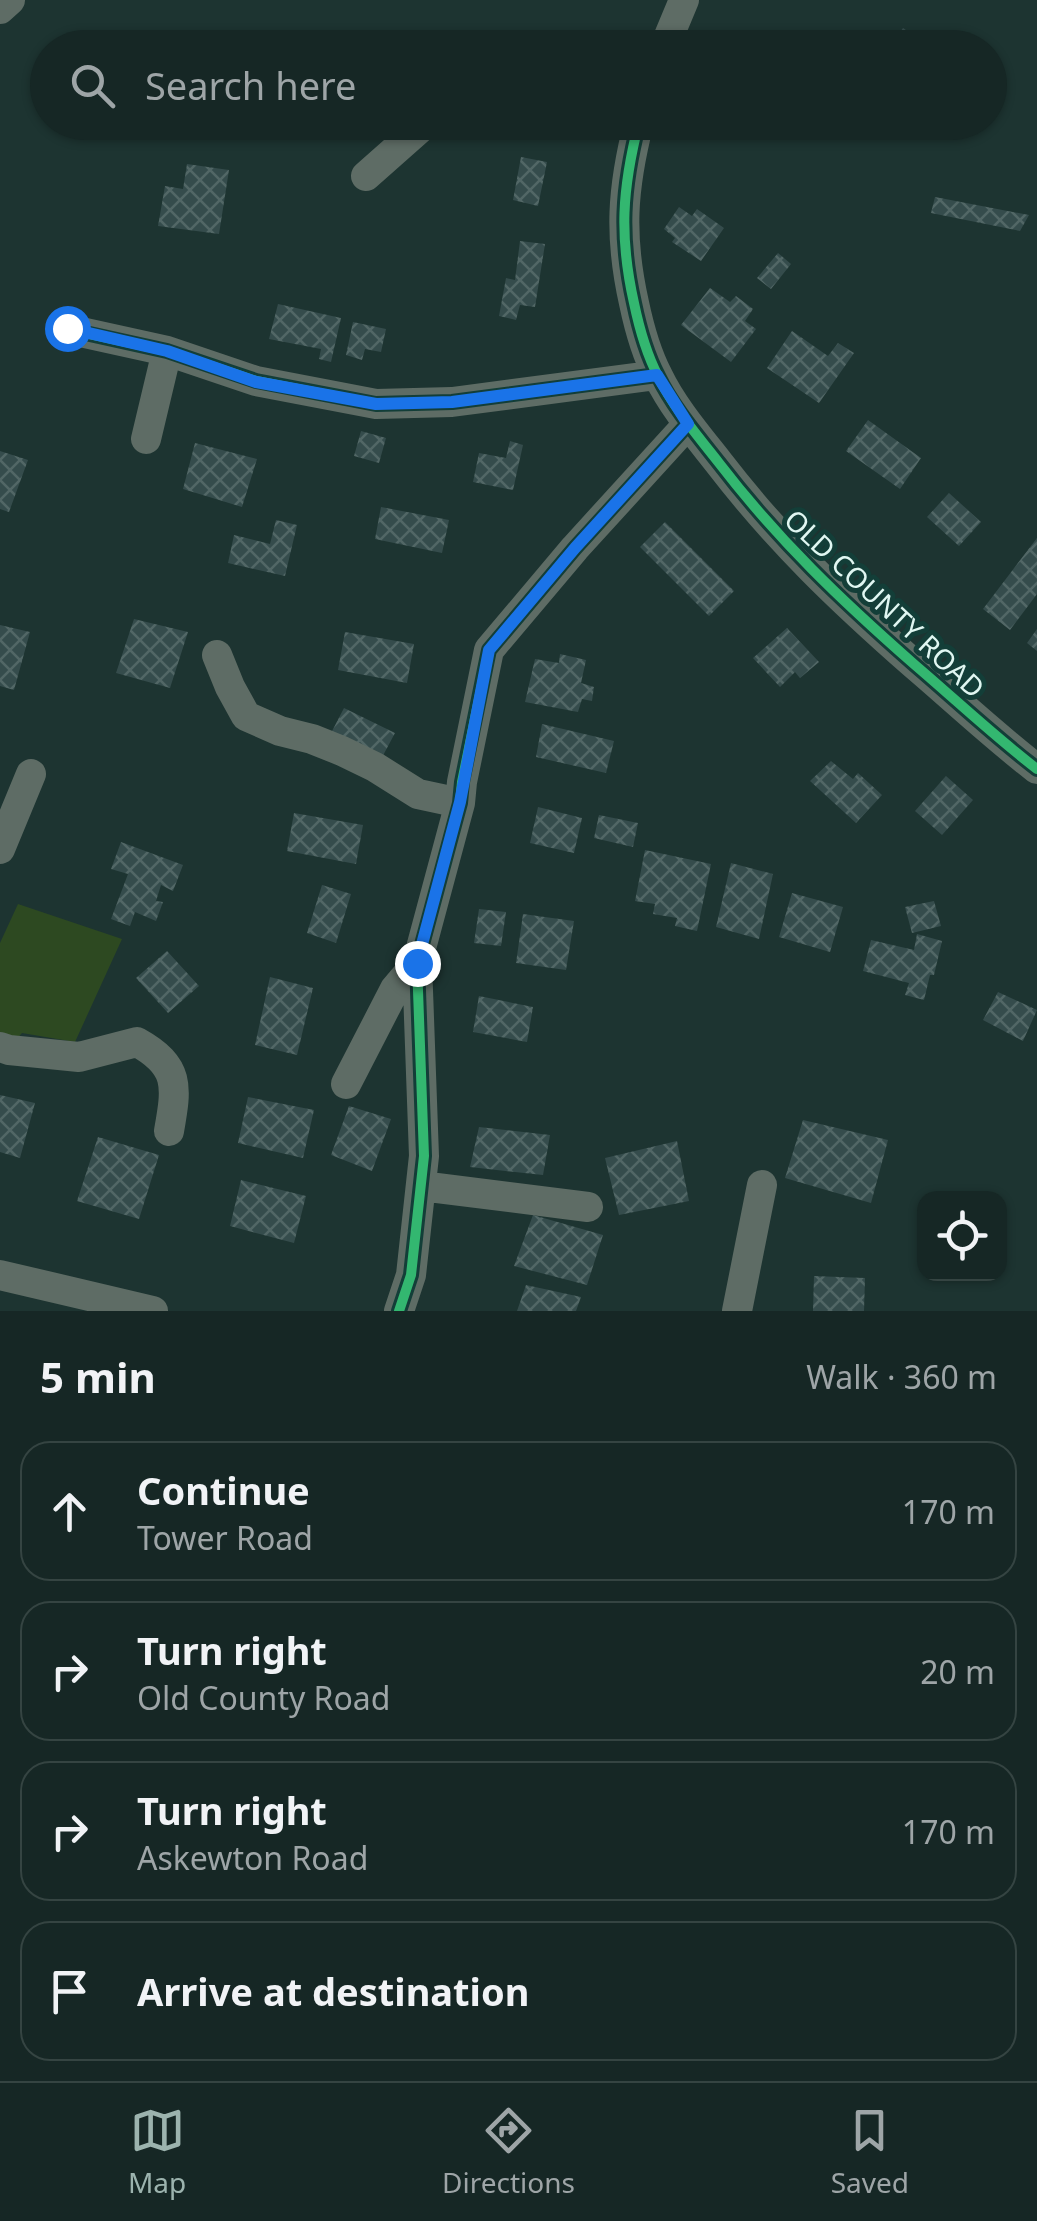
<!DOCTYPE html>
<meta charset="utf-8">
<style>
:root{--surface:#162725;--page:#233332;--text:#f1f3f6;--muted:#9ea5a7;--line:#354442;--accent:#9cb3ae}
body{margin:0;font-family:"Noto Sans",sans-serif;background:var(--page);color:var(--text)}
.controls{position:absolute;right:30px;bottom:30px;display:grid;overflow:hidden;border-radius:20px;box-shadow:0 2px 8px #0004}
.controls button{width:90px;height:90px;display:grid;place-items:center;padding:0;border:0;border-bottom:2px solid var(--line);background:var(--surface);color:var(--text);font:50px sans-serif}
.stop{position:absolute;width:30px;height:30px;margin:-22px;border:8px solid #1a73e8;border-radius:50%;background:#fff}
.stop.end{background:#1a73e8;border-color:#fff;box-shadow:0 2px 10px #0008}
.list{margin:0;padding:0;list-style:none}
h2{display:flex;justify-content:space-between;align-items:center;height:130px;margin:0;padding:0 40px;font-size:42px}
h2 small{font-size:32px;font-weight:400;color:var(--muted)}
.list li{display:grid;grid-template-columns:65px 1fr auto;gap:30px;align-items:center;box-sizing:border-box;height:140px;margin:0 20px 20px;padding:0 20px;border:2px solid var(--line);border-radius:30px}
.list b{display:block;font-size:38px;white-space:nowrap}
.list p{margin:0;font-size:32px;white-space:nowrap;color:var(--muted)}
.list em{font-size:32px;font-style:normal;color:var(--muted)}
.icon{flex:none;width:55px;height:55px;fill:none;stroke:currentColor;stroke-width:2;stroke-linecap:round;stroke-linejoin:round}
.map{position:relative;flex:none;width:1037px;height:1311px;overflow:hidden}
.search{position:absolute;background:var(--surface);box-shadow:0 2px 8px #0004;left:30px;right:30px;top:30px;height:110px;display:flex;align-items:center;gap:25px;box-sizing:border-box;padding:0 35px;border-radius:55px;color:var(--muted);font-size:38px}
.sheet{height:770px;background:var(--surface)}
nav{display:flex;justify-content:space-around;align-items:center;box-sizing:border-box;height:140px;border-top:2px solid var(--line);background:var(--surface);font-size:28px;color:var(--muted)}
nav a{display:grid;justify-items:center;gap:5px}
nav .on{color:var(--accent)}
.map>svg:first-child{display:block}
</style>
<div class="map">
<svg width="1037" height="1311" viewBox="0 0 1037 1311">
<defs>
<pattern id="building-cross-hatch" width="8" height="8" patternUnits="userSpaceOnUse" patternTransform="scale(2.5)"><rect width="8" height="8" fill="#354c4c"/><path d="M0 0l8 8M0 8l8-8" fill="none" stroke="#526766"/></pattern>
</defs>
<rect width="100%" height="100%" fill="#1d3431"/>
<path fill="#2d4921" d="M18 904 122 939 75 1042 22 1033 15 1041 0 1035V943Z"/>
<path fill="url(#building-cross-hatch)" d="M903 28 932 48H889Z
M521 157 547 162 538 206 513 200Z
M187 164 229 170 219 234 158 226 165 186 183 189Z
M935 197 1029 215 1020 231 931 213Z
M679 207 692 216 697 209 724 228 701 261 672 242 675 238 664 229Z
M520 241 545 244 535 307 520 305 516 320 499 316 506 278 515 280Z
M778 253 791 264 771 289 757 278Z
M710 288 730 302 736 296 753 309 745 321 756 329 731 362 681 325Z
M278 304 341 318 331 362 319 359 321 349 269 339Z
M353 322 386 329 381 352 365 349 362 360 346 355Z
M792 331 828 356 838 343 854 353 819 403 767 368Z
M868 420 921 458 900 489 846 451Z
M361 431 386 438 379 463 354 456Z
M510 441 523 445 513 490 473 482 479 453 506 458Z
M195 443 257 459 242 507 183 489Z
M0 451 28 460 9 512 0 509Z
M949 493 981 522 959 546 927 517Z
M381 507 449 520 442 553 375 539Z
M276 520 297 525 285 576 228 563 234 535 270 544Z
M665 522 734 591 709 616 640 547Z
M1037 538V594L1010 630 983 609Z
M134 619 188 632 170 688 116 673Z
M0 625 30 632 14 690 0 686Z
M787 628 819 662 800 678 795 672 780 687 753 658Z
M1037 629V651L1027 643Z
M345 632 414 644 407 683 338 670Z
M560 654 586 660 581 683 594 687 592 701 582 699 578 712 525 702 535 659 559 663Z
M344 708 395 733 379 763 329 737Z
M542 724 614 741 606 773 536 757Z
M831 761 853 779 858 773 882 795 856 823 810 781Z
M946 776 973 800 942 835 915 811Z
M538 807 582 818 574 853 530 843Z
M294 813 363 825 356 864 287 851Z
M599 815 638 823 633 847 594 838Z
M121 842 183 865 173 891 161 885 156 901 163 902 156 921 135 912 130 926 111 919 128 874 111 869Z
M645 850 711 864 697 931 675 926 677 918 653 914 655 904 635 901Z
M731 863 773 874 759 939 716 927Z
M322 885 351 894 336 943 307 933Z
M792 893 843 907 830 952 779 937Z
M934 901 941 926 912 933 905 907Z
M479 909 506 912 501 946 474 943Z
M523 914 574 921 566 970 516 963Z
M917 934 942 941 934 975H930L924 1000 905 995 909 983 863 971 871 940 914 950Z
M167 951 199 986 168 1013 136 978Z
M270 977 313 988 297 1055 255 1045Z
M998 992 1037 1010 1023 1041 983 1020Z
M479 996 533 1007 527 1042 473 1032Z
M0 1095 35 1103 20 1158 0 1152Z
M248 1097 314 1110 303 1158 238 1143Z
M349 1106 391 1119 372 1171 331 1155Z
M803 1120 888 1140 871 1203 785 1178Z
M479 1127 550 1135 543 1175 470 1167Z
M98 1137 159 1155 139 1219 77 1201Z
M677 1141 689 1201 619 1215 605 1158Z
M241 1180 306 1196 294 1243 230 1226Z
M533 1215 603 1235 587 1285 514 1266Z
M814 1276 865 1278 864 1311H813Z
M526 1285 581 1297 576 1311H517Z"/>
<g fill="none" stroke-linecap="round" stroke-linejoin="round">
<path stroke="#5e6c65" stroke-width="30" d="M0 9 10 0
M664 48 684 0
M639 122C622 189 619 236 634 303 639 327 646 353 658 376 673 407 697 435 719 463 779 541 841 600 915 665 956 700 994 736 1037 769
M366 176 427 122
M67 329 167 351 256 381 376 404 452 402 657 375
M146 439 167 351
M217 655 230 687 246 716 280 731 312 739 342 751 375 767 418 794 460 803
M0 849 31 774
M0 1047 9 1050 79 1057 137 1042C180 1066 177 1086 169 1131
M346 1084 395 989 417 963
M421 1186 588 1207
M0 1275 153 1311
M399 1311 411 1275 424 1156 417 963 460 803 462 782 489 650 575 548 688 424
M737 1311 762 1185"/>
<defs>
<path id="cycleway" d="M639 122C622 189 619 236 634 303 639 327 646 353 658 376 673 407 697 435 719 463 779 541 841 600 915 665 956 700 994 736 1037 769
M67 329 167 351 256 381 376 404 452 402 657 375
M399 1311 411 1275 424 1156 417 963 460 803 462 782 489 650 575 548 688 424"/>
</defs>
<use href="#cycleway" stroke="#133e38" stroke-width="16"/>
<use href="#cycleway" stroke="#33b770" stroke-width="10"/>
</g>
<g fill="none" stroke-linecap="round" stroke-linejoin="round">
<path stroke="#1a73e8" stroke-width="12" d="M67 328 167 351 256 382 376 404 452 402 657 375 688 424 575 548 489 650 460 802 417 963"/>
</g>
<g text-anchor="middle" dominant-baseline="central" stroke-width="10" stroke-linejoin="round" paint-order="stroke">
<g font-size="28" fill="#e0f7f2" stroke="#133e38">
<text transform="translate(885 603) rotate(43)">OLD COUNTY ROAD</text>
</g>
</g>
</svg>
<div class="controls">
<button><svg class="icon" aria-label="locate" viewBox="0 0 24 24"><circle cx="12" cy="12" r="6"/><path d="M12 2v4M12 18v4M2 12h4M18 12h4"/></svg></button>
</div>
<div class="stop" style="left:67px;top:328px"></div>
<div class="stop end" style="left:417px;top:963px"></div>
<div class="search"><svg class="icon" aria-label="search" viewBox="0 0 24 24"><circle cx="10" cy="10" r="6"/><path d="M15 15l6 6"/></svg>Search here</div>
</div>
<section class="sheet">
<h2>5 min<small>Walk · 360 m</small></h2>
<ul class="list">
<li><svg class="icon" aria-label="ahead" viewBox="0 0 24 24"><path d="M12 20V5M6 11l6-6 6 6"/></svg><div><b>Continue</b><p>Tower Road</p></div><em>170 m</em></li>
<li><svg class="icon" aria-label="right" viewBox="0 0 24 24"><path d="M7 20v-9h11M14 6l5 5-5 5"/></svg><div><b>Turn right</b><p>Old County Road</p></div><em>20 m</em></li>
<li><svg class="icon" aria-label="right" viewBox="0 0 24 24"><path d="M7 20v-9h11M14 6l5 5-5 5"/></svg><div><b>Turn right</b><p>Askewton Road</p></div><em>170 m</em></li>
<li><svg class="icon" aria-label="arrive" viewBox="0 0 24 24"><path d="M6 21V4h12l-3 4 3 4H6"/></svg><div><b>Arrive at destination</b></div></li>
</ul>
</section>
<nav>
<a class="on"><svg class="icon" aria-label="map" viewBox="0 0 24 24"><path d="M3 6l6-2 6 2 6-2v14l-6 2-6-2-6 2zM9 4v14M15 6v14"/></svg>Map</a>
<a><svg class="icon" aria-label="directions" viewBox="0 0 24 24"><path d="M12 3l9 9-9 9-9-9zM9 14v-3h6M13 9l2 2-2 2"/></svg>Directions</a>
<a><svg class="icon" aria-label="saved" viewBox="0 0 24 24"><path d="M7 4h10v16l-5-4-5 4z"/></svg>Saved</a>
</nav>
